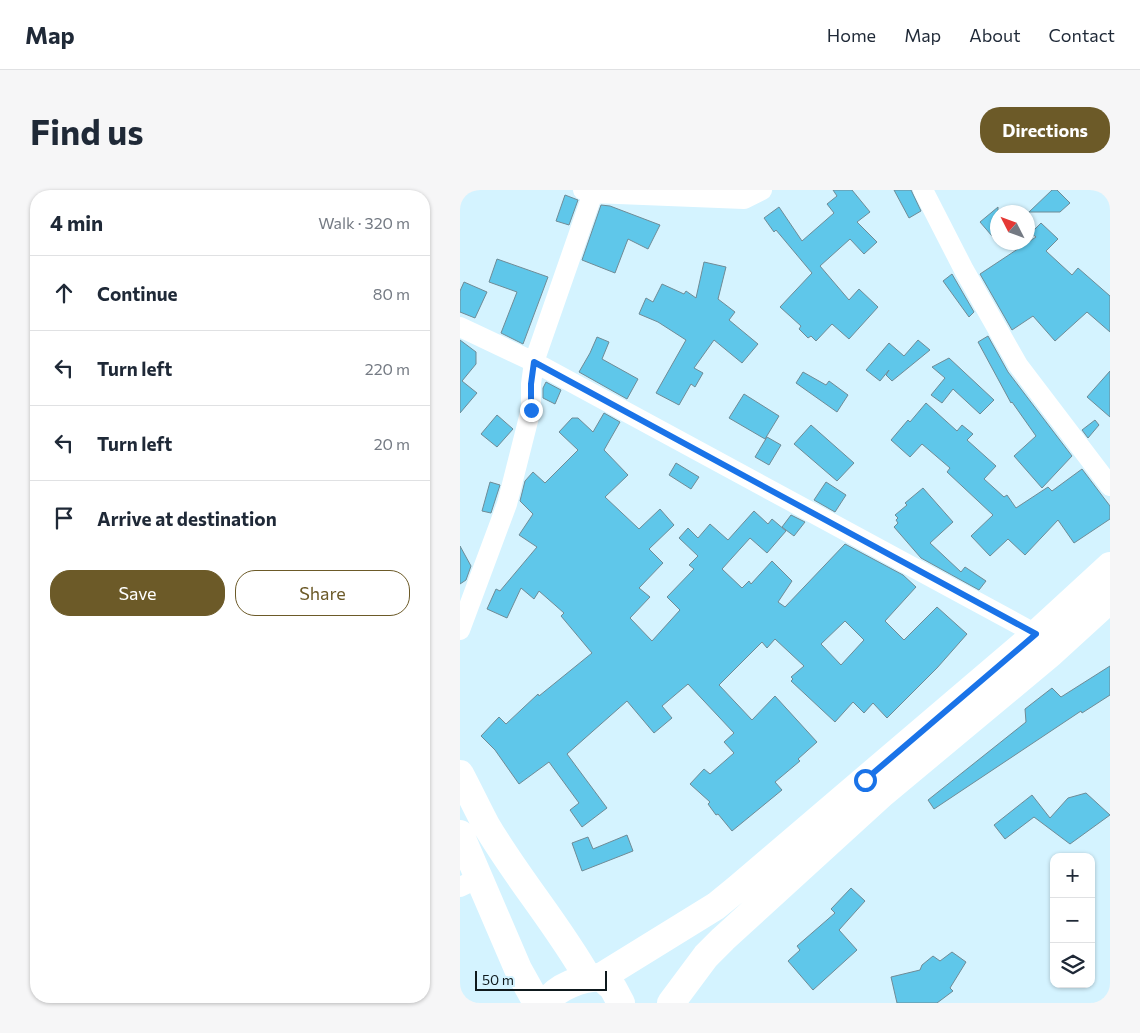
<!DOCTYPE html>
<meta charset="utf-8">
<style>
:root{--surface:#fff;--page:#f6f6f7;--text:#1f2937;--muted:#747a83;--line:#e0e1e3;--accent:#6c5a28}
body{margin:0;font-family:Commissioner,sans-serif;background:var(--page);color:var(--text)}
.controls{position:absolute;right:15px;bottom:15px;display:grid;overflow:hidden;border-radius:10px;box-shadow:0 1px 4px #0004}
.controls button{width:45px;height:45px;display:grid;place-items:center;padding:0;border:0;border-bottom:1px solid var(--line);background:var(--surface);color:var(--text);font:25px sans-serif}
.compass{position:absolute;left:530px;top:15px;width:45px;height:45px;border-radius:50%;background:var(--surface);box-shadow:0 1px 4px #0004;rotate:312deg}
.scale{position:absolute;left:15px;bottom:12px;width:132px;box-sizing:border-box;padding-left:5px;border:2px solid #0e191d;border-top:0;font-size:14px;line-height:18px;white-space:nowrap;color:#0e191d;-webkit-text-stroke:4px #d4f3ff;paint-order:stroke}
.stop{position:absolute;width:15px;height:15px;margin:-11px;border:4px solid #1a73e8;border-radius:50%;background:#fff}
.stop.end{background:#1a73e8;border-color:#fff;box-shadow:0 1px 5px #0008}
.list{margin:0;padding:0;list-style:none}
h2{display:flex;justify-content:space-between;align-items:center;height:65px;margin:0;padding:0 20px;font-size:21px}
h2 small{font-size:16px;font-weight:400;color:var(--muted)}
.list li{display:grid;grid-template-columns:32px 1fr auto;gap:15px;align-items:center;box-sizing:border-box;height:75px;padding:0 20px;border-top:1px solid var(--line)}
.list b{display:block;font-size:19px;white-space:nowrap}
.list em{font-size:16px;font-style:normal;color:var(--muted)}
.actions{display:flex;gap:10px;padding:15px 20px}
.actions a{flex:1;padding:11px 0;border:1px solid var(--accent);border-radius:20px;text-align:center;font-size:18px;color:var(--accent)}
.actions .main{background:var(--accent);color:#fff}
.icon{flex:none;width:28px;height:28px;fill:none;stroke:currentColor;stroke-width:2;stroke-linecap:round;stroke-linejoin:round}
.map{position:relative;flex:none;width:650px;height:813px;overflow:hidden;border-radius:20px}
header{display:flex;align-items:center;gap:30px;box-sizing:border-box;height:70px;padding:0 25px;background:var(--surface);border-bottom:1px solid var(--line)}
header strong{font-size:24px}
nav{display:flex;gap:28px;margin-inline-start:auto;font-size:18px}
.intro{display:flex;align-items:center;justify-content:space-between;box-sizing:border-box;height:120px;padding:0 30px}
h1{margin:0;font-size:35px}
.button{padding:12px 22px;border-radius:20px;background:var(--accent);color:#fff;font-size:18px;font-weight:700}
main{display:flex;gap:30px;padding:0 30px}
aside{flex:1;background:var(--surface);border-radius:20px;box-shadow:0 1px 4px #0004}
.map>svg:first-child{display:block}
</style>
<header>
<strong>Map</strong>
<nav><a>Home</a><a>Map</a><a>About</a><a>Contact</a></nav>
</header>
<div class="intro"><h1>Find us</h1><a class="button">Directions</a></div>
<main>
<aside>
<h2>4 min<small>Walk · 320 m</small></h2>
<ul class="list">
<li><svg class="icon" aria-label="ahead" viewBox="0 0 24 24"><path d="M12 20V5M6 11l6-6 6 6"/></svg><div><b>Continue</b></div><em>80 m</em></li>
<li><svg class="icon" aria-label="left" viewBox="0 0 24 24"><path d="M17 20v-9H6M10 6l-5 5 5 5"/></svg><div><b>Turn left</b></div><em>220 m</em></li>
<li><svg class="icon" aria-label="left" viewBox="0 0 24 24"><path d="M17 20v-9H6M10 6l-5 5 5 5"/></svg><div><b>Turn left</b></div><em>20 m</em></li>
<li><svg class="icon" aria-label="arrive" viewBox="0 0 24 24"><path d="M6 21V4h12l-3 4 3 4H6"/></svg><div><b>Arrive at destination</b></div></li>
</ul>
<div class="actions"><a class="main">Save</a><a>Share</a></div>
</aside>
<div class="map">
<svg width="650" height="813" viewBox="0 0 650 813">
<rect width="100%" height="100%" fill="#d4f3ff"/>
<path fill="#5fc7ea" stroke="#6f8b96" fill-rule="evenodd" d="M373 0H392L410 22 397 32 417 52 404 64 390 49 360 76 389 110 399 99 418 117 389 149 372 134 356 151 351 146 348 148 339 139 341 136 320 117 352 83 316 40 314 42 304 28 319 17 342 51 374 23 367 14 377 6Z
M434 0H451L461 21 449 28Z
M592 0H597L610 13 600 22H569Z
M105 5 118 10 109 35 96 31Z
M141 15 150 16 200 35 188 59 168 49 155 83 122 70Z
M538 17V53L520 32Z
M581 33 598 49 586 61 612 85 618 78 650 106V142L627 122 595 151 573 126 552 140 520 84 576 47 571 43Z
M37 69 88 87 63 154 41 143 57 102 29 92Z
M244 72 266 77 258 109 275 122 269 130 298 154 282 173 254 150 234 178 243 183 235 197 231 194 219 215 196 203 226 150 198 132 179 124 186 108 193 112 202 94 224 104 226 101 236 108Z
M492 84 514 122 509 127 483 91Z
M4 92 27 102 15 128 0 122V101Z
M528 146 548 182 612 266 582 298 554 266 576 246 552 212 551 213 518 152Z
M137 147 149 152 142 169 178 189 167 209 119 182 130 163Z
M0 150 16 162V174L2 191 17 203 0 223Z
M458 150 470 160 432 191 426 185 429 180 420 191 406 180 429 153 444 166Z
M489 168 534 210 520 224 493 199 482 213 471 205 485 188 472 177Z
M650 181V227L627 207Z
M343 182 366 195 369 191 388 205 377 222 336 193Z
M86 192 101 200 95 214 83 208V198Z
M284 204 319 226 305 249 269 228Z
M466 213 497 241 502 235 513 244 507 250 536 276 524 289 544 307 547 305 556 318 588 297 592 301 622 279 650 316V329L614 353 598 330 565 365 548 349 530 366 511 346 533 325 487 282 490 278 462 254 450 267 431 250 448 230 450 232Z
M144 223 160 232 144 260 168 285 145 307 179 339 200 319 214 335 189 359 203 373 179 398 190 407 170 428 192 451 220 420 207 407 234 379 229 375 238 366 219 348 228 338 238 348 250 334 268 350 294 321 308 334 312 329 326 341 307 363 290 348 262 379 282 398 289 391 291 394 312 371 332 391 318 412 325 417 385 354 443 385 456 397 425 431 444 450 477 417 507 444 477 478 427 528 413 513 404 523 393 512 375 532 331 491 333 489 331 487 344 476 315 449 307 458 302 452 259 495 292 530 315 506 357 552 338 569 340 571 315 592 322 600 272 641 258 624 256 625 248 614 250 612 230 594 244 579 250 584 274 563 264 552 274 543 228 494 202 516 212 528 194 543 167 511 107 564 147 618 122 637 110 620 119 613 89 572 59 594 35 560 21 546 39 527 46 534 78 504 79 506 132 463 101 426 104 423 79 401 74 409 61 398 47 428 27 419 36 399 40 401 77 357 59 345 73 324 60 311 65 291 73 282 85 293 118 260 99 242 112 228H118L133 242ZM385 431 404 450 381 475 361 454Z
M37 225 53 239 37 257 21 244Z
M635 230 639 235 628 248 622 240Z
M351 235 394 273 377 291 334 254Z
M307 247 321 255 309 275 295 267Z
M216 273 239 287 231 299 209 285Z
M30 292 40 295 31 323 22 321Z
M366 292 386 305 375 322 354 310Z
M463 298 493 332 470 353 501 382 505 377 526 391 519 400 461 368 434 337 438 333 436 330 438 328 435 325 447 315 445 313Z
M331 325 345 332 334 346 322 337Z
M0 356 11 376 6 390 0 394Z
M650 476V505L622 523 621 521 474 619 468 610 566 532 565 519 592 498 601 507Z
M626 603 650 625 610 654 574 627 545 649 534 635 572 605 590 628 608 608Z
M167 645 173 661 122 681 112 653 128 647 133 659Z
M391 698 405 711 379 740 397 760 353 800 328 771 340 760 337 756 375 723 371 719Z
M492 762 506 772 490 798 493 801 477 813H437L431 787 460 780 462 775 473 766 480 771Z"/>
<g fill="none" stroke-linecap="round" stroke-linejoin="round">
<path stroke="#fff" stroke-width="20" d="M123 0 133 3 284 9 302 0
M463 0 504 80 558 175 650 296
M0 137 74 172 576 444
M0 440 47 314 71 219V194L74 172 134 0
M0 697 19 688"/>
<path stroke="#fff" stroke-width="28" d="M141 787 256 716 278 698 576 444 650 376
M211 813 246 766 263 749 423 603 591 463 650 409"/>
<path stroke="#fff" stroke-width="28" d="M0 584C9 601 17 618 26 635 57 688 98 735 128 788
M0 644 58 779 77 813
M86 813C97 796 122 788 141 787L153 798 161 813"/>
</g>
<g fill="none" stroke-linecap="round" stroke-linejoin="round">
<path stroke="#1a73e8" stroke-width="6" d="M71 220V194L74 172 576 444 405 590"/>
</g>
</svg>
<div class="controls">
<button>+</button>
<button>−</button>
<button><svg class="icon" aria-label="layers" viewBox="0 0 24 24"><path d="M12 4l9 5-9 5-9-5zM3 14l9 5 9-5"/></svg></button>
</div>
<svg class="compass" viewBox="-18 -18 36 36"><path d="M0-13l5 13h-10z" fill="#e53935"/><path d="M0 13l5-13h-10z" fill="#747a83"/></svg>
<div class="scale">50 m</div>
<div class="stop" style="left:405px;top:590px"></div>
<div class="stop end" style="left:71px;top:220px"></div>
</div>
</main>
